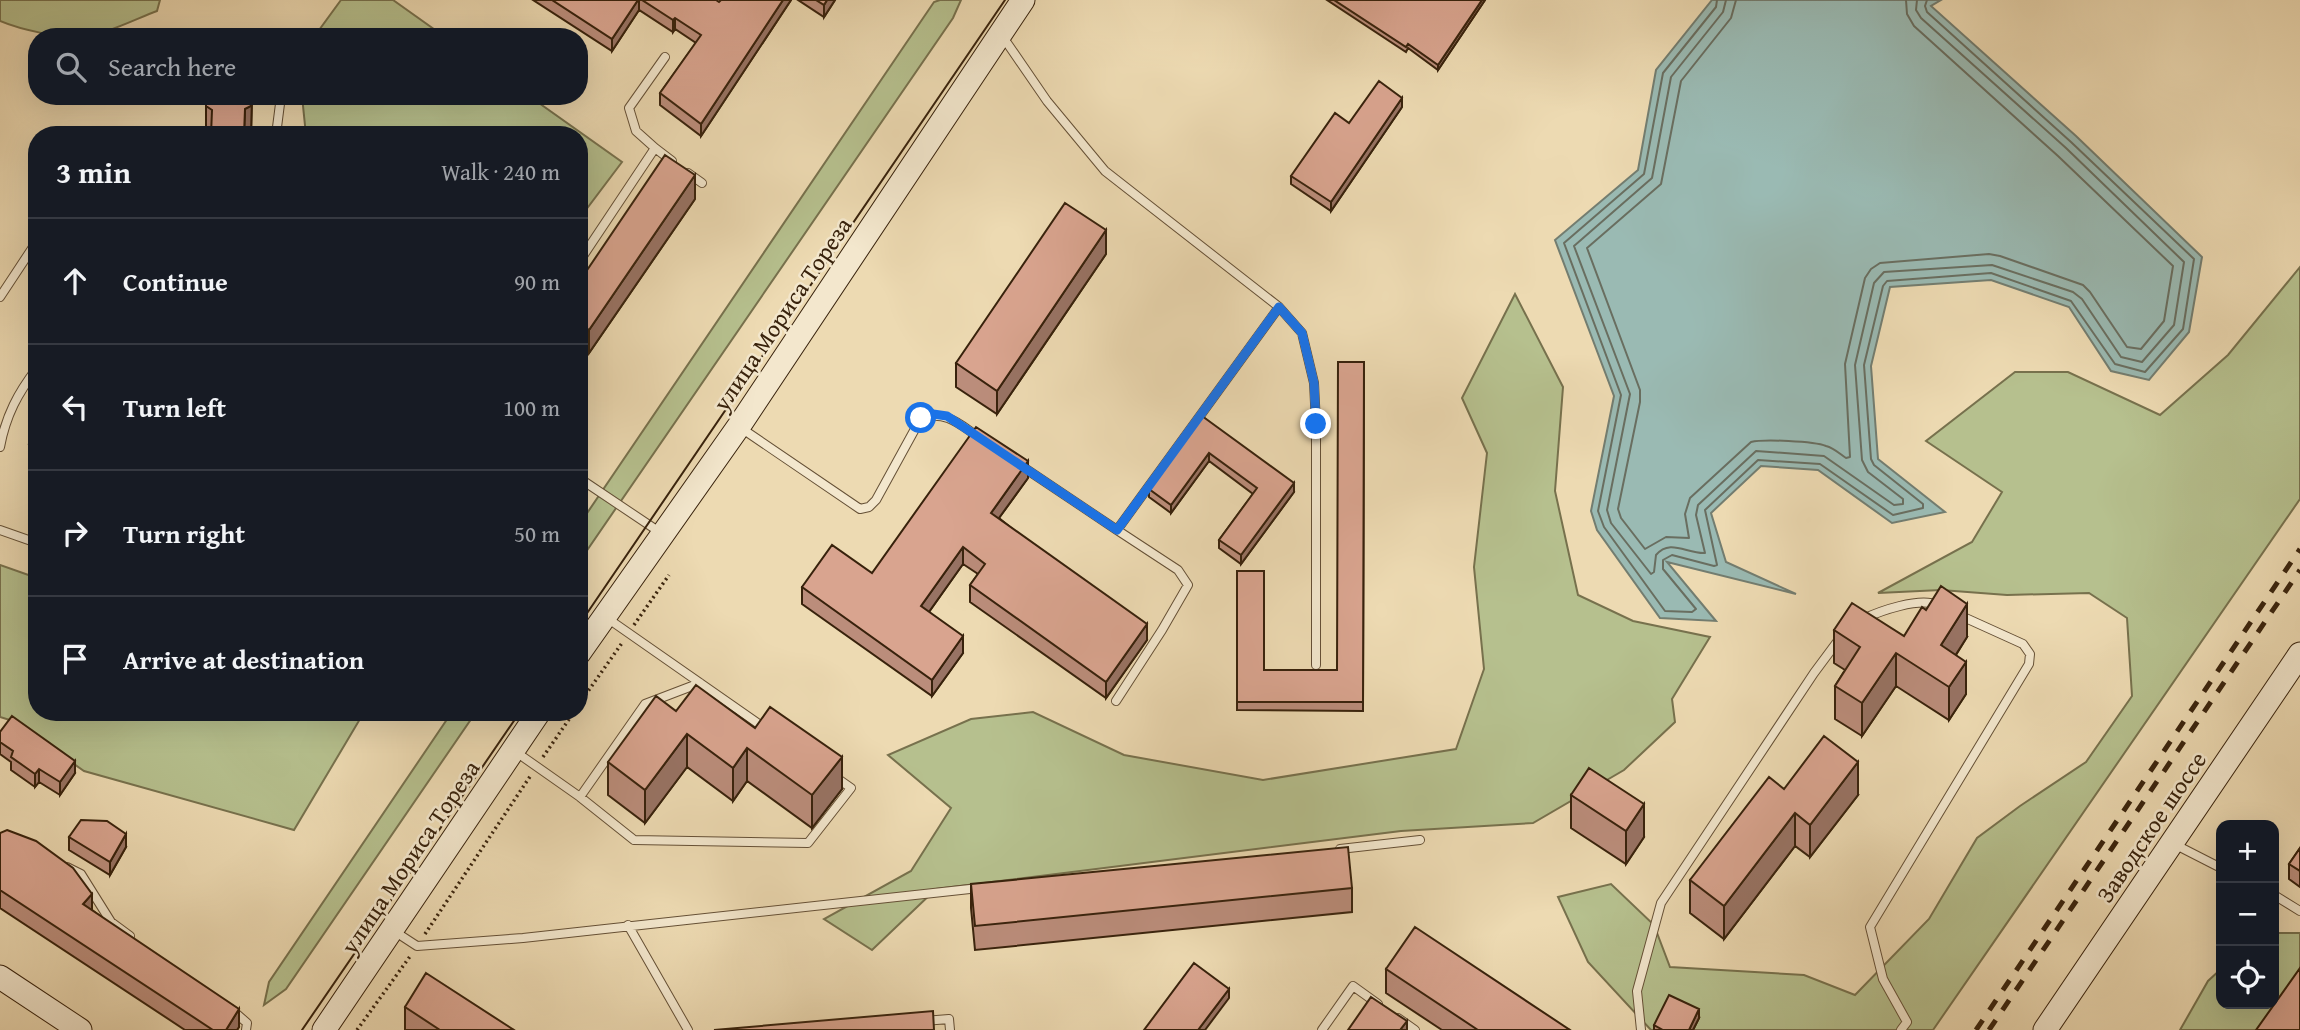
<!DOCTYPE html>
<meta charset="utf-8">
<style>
:root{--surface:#171b24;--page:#242831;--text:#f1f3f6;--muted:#9ea1a6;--line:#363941}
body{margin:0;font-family:"Gentium Book Plus",serif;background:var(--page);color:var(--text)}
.controls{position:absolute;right:21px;bottom:21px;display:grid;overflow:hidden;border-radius:14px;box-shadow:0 7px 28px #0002}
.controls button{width:63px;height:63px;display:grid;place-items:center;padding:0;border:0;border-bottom:2px solid var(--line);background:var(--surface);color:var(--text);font:35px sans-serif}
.stop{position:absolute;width:21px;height:21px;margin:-16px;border:5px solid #1a73e8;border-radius:50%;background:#fff}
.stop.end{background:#1a73e8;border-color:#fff;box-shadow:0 2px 7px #0008}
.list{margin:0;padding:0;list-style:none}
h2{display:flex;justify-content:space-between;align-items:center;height:91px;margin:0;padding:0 28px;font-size:30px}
h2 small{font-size:23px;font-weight:400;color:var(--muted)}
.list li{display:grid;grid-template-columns:46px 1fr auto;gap:21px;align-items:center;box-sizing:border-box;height:126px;padding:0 28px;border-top:2px solid var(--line)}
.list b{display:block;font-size:26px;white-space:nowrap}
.list em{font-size:23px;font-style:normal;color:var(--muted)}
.icon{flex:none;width:38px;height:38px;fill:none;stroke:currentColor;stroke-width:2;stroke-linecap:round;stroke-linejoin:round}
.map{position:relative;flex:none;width:2300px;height:1030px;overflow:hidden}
.search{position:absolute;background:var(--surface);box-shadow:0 7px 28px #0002;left:28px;top:28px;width:560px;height:77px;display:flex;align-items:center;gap:18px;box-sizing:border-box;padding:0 24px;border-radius:28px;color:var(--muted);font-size:26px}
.panel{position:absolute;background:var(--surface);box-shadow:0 7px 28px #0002;left:28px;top:126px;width:560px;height:595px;border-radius:28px}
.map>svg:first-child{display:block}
</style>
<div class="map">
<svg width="2300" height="1030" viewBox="0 0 2300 1030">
<rect width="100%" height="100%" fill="#eddab2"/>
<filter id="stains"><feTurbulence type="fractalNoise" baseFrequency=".00286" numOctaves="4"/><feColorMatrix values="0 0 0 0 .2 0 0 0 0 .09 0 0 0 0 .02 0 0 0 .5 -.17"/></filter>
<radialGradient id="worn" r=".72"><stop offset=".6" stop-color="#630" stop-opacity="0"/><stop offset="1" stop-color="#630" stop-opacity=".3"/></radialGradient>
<path fill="#b6c08e" stroke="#77714d" stroke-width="2" d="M0 0H160L157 11C138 18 104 35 85 37 63 39 21 30 0 21Z
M341 0H393L445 37H314Z
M940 0H961L953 18 579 562V525L934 2Z
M302 96H529L622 162 579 219V135H306Z
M2300 267V499L1933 1030H1651L1588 962 1558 897 1611 884 1654 925 1670 967 1804 975 1855 995 1929 919 1977 838 2020 806 2086 762 2132 696 2127 618 2089 593 2007 595 1941 590 1878 593 1972 542 2002 492 1926 441 2015 372H2068L2160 415 2228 355Z
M1515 294 1563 387 1555 491 1578 595 1633 621 1710 637 1672 699 1675 722 1624 770 1533 823 1401 831 936 889 872 950 824 919 911 871 951 808 888 755 971 719 1033 712 1124 755 1263 780 1456 749 1484 669 1474 567 1487 453 1462 398Z
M0 565 37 578V712H352L360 719 294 830 84 771 13 721 0 717Z
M452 712H476L286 989 264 1005 269 982Z
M2274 933H2300V992L2276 1030H2180L2208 981 2221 969V1004H2274Z"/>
<path fill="#9abab3" stroke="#737d70" stroke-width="2" d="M1712 0H1941L1931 6 2076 136 2202 257 2189 332 2149 380 2111 371 2069 307 1991 280 1890 287 1871 366 1878 459 1945 512 1892 523 1818 470 1761 466 1711 513 1726 562 1796 594 1667 562 1716 621 1660 618 1597 530 1591 511 1614 396 1555 240 1638 170 1656 70Z"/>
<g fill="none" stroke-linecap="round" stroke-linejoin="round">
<path stroke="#696e60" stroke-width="2" d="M1717 0 1716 7 1663 73 1644 174 1564 243 1621 395 1598 511 1604 527 1665 611 1692 612 1696 609 1663 569V560L1672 555 1714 566 1717 565 1705 510 1758 460 1820 464 1893 515 1923 508V504L1874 465 1871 459 1864 365 1883 286 1887 281 1991 273 2071 301 2115 364 2145 372 2183 329 2194 259 2071 142 1927 12 1925 6 1927 0
M1726 0 1723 12 1671 77 1652 178 1574 246 1630 394 1607 510 1611 523 1651 574 1654 572 1656 555C1670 538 1687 554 1705 553L1696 515 1698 505 1756 451 1824 456 1894 505 1903 504V499L1868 472 1862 460 1855 365 1874 283 1884 272 1992 265 2073 292 2082 299 2121 357 2142 362 2174 325 2184 262 2066 148 1921 18 1916 10 1917 0
M1736 0 1731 18 1681 81 1661 184 1587 248 1640 390V402L1618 509 1621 518 1645 549 1666 537 1689 538 1685 514 1690 498 1751 442C1763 439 1814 441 1826 446 1834 448 1840 454 1846 458L1850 457 1845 364 1865 278 1871 269 1880 263 1989 254 2000 256 2083 285 2090 292 2127 347 2141 349 2164 321 2173 266 2058 156 1914 26 1907 14 1906 0"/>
<defs>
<path id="lane" d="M1003 37 1047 101 1105 171 1279 307 1117 530 1020 465
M276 135 281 96
M655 148 636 131 629 108 665 57
M688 173 702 183
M579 262 655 148 672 161
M0 297 37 241
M1279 307 1302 333 1314 383 1316 424V665
M741 428 860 509 869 507 876 500 921 418C947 410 960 425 980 438
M0 447C6 415 18 393 37 368
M579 478 661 533
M0 530 37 543
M607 618 766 729
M1863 619C1880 611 1919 597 1938 605
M1116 701 1162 630 1188 585 1178 570 1117 530
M516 752 580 797 645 704 700 683
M580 797 634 840 808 843 851 788 834 776
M2174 844 2221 868
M1340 849 1420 840
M67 867 81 874 111 922 130 936
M2274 895 2300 911
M628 925 688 1030
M394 931 417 946 523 938 979 888
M231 1009 247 1023 246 1030
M1398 1018 1415 1030
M924 1021 949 1019 950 1030
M1322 1030 1353 986 1378 1004
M1641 1030 1637 991 1661 903 1814 673 1840 638
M1901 1030 1907 1022 1883 979 1870 927 2029 664 2030 654 2023 644 1959 615"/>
<path id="secondary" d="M579 653 739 426 1023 0
M0 977 80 1030
M324 1030 539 712
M2045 1030 2300 654"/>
</defs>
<use href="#lane" stroke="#655036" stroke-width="10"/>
<use href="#secondary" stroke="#38220c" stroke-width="25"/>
<path stroke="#38220c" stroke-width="3.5" stroke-dasharray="2 3.5" stroke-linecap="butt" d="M634 625 669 575
M579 704 622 643
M543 757 574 712
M425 934 531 775
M357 1030 411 955"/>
<use href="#lane" stroke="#f3e7cd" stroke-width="8"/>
<use href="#secondary" stroke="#f3e7cd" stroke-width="23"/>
<path stroke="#38220c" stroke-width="2" d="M579 625 1005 0
M302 1030 520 712"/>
<path stroke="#38220c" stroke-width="5" stroke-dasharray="12 12" stroke-linecap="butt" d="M1976 1030 2300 549
M1989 1030 2300 570"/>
</g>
<path fill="#bb8d7b" stroke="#38220c" stroke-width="2" d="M533 0H716L719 2 721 0H791L701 136 660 105V93L696 43 675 29 673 32 639 10 612 51Z
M798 0H835L824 17Z
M1327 0H1485L1438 70 1408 48 1406 52Z
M206 96H252L251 135H206Z
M1402 107 1331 211 1291 184V176Z
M695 199 589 353 579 346V282Z
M1106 254 997 414 956 387V363Z
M1364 362 1363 711 1237 710V571L1264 670H1337Z
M1202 416 1294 492 1241 564 1219 548V540L1253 494 1209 461 1171 513 1149 497V489Z
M37 433V473L29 468V444Z
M1028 478 999 518 1147 640 1106 698 970 602V585L978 574 963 564 929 612 963 653 932 696 802 604V587L872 573Z
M1834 630 1904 636 1967 637 1956 655 1966 694 1949 720 1896 686 1862 736 1835 719V686L1845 670 1834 663Z
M676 711 755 728 842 789 812 828 747 781 733 801 687 767 645 823 608 795V762Z
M0 732 75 773 60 795 39 782 35 787 11 770V762L0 754Z
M1784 789 1858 795 1810 857 1795 846 1724 939 1690 913V880Z
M1571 795 1644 837 1626 864 1571 828Z
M0 833 92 910 239 1027 237 1030H185L0 908Z
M69 837 126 847 110 875 69 850Z
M2300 848V887L2289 879V864Z
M971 884 1352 888V912L975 950 971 908Z
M1386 969 1570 1030H1442L1386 993Z
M405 1007 514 1030H405Z
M1699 1018 1693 1030H1654V1025Z"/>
<path fill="#987364" stroke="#38220c" stroke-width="2" d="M638 0H639V10L612 51V39Z
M783 0H791L701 136V124Z
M827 0H835L824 17V5Z
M1482 0H1485L1438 70V65Z
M675 18V29L673 32V20Z
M252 96 251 135H244L245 109Z
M1402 98V107L1331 211V202Z
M695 175V199L589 353V330Z
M1106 230V254L997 414V391Z
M1209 453V461L1171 513V505Z
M1028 461V478L991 529V513Z
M1294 483V492L1241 564V555Z
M963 547V564L921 623V606Z
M1967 604V637L1941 678V645Z
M1147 624V640L1106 698V682Z
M963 636V653L932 696V680Z
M1896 653V686L1862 736V703Z
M1966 662V694L1949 720V687Z
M687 734V767L645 823V790Z
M747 748V781L733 801V768Z
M842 757V789L812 828V795Z
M75 761V773L60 795V782Z
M1858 762V795L1810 857V825Z
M39 769V782L35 787V774Z
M1644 804V837L1626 864V831Z
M1795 813V846L1724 939V906Z
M126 834V847L110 875V862Z
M92 894V912L83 904Z
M1229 989V998L1205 1030H1198Z
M239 1009V1027L237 1030H226Z
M1699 1009V1018L1693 1030H1689Z
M1407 1021V1030H1400Z"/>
<path fill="#d9a48f" stroke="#38220c" stroke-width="2" d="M552 0H638L612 39Z
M642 0H716L719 2 721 0H783L701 124 660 93 701 35 675 18 673 20Z
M816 0H827L824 5Z
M1334 0H1482L1438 65 1408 44 1406 47Z
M1379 81 1402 98 1331 202 1291 176 1335 113 1349 123Z
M206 96H252L251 106 245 109 244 135H211L212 110 206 106Z
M665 155 695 175 589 330 579 323V282Z
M1065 203 1106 230 997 391 956 363Z
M1338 362H1364L1363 702H1237V571H1264V670H1337Z
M1202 416 1294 483 1241 555 1219 540 1257 488 1209 453 1171 505 1149 489Z
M976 427 1028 461 991 513 1147 624 1106 682 970 585 985 564 963 547 921 606 963 636 932 680 802 587 832 545 872 573Z
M37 433V449L29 444Z
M1941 586 1967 604 1941 645 1966 662 1949 687 1896 653 1862 703 1835 686 1860 647 1834 630 1852 603 1904 636 1922 607 1926 610Z
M696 685 755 728 770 707 842 757 812 795 747 748 733 768 687 734 645 790 608 762 656 696 676 711Z
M12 716 75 761 60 782 39 769 35 774 11 757 13 751 0 742V732Z
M1824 736 1858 762 1810 825 1795 813 1724 906 1690 880 1769 777 1784 789Z
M1589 768 1644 804 1626 831 1571 795Z
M81 820 107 821 126 834 110 862 69 837Z
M7 830 36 841 73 868 92 894 83 904 239 1009 226 1030H213L0 890V833Z
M1348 847 1352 888 975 926 971 884Z
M2300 848V871L2289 864Z
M1415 927 1570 1030H1478L1386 969Z
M1194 963 1229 989 1198 1030H1144Z
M2300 968V1030H2256Z
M426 973 514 1030H440L405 1007Z
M1669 995 1699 1009 1689 1030H1663L1654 1025Z
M1371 997 1407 1021 1400 1030H1348Z
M933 1011 934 1030H714Z"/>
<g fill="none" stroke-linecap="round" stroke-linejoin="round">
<path stroke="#1a73e8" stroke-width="9" d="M921 418 933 414 947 416 1117 530 1279 307 1302 333 1314 383 1316 424"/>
</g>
<g text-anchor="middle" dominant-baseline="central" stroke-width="5" stroke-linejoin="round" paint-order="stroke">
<g font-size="24" fill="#38220c" stroke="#f3e7cd">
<text transform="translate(782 314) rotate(-56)">улица Мориса Тореза</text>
<text transform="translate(2151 827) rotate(-56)">Заводское шоссе</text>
<text transform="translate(410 857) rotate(-56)">улица Мориса Тореза</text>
</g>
</g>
<rect width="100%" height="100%" filter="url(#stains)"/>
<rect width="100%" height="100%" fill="url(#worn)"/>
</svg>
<div class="controls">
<button>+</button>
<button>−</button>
<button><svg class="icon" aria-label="locate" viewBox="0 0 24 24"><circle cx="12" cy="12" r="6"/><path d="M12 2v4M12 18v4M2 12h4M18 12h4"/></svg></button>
</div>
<div class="stop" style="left:921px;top:418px"></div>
<div class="stop end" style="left:1316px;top:424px"></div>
<div class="search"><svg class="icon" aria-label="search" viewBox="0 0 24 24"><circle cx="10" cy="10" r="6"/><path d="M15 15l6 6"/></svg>Search here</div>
<section class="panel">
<h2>3 min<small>Walk · 240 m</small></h2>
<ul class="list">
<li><svg class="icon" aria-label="ahead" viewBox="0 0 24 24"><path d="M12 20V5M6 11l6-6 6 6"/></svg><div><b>Continue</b></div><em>90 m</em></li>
<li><svg class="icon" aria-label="left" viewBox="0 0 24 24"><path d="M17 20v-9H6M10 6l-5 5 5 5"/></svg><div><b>Turn left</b></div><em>100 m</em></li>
<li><svg class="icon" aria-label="right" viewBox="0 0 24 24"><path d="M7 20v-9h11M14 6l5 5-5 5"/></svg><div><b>Turn right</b></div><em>50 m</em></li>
<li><svg class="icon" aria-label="arrive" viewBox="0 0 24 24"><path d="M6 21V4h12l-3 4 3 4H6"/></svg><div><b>Arrive at destination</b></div></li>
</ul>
</section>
</div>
